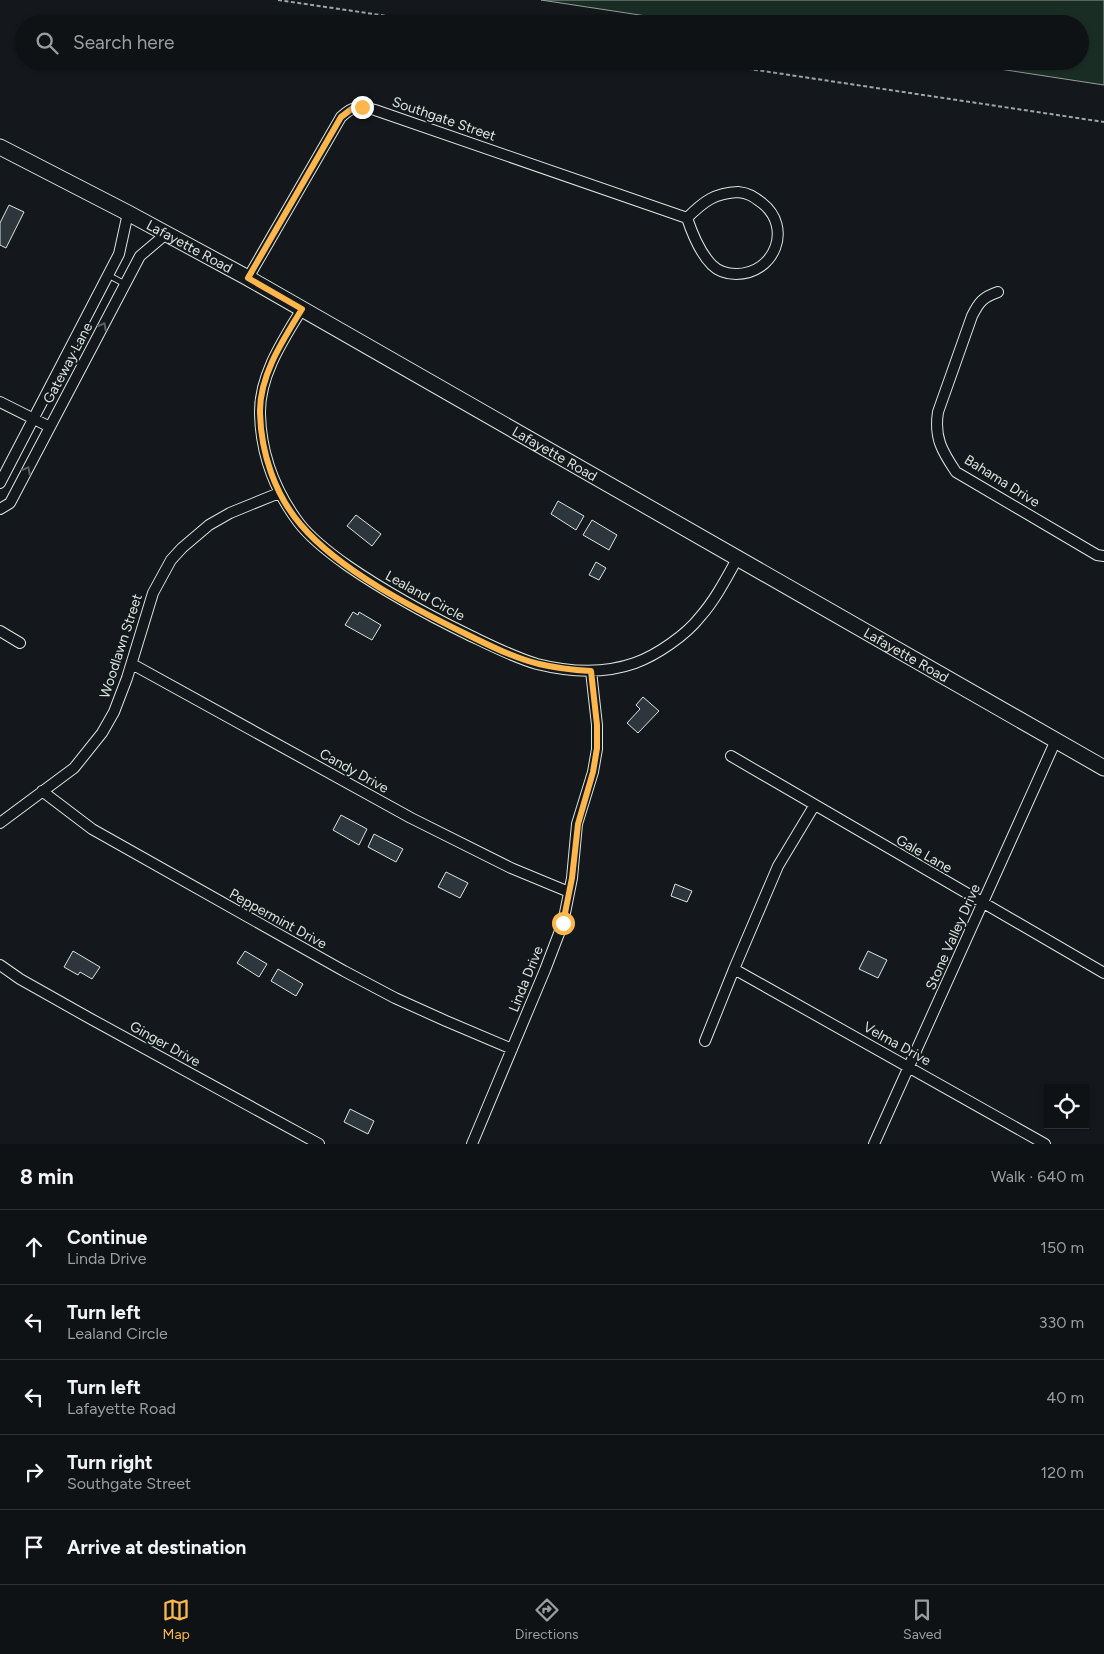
<!DOCTYPE html>
<meta charset="utf-8">
<style>
:root{--surface:#0f1215;--page:#1d2022;--text:#f1f3f6;--muted:#9b9ea0;--line:#2f3234;--accent:#ffb74d}
body{margin:0;font-family:Figtree,sans-serif;background:var(--page);color:var(--text)}
.controls{position:absolute;right:15px;bottom:15px;display:grid;overflow:hidden;border-radius:0px;box-shadow:0 1px 4px #0004}
.controls button{width:45px;height:45px;display:grid;place-items:center;padding:0;border:0;border-bottom:1px solid var(--line);background:var(--surface);color:var(--text);font:25px sans-serif}
.stop{position:absolute;width:15px;height:15px;margin:-11px;border:4px solid #ffb74d;border-radius:50%;background:#fff}
.stop.end{background:#ffb74d;border-color:#fff;box-shadow:0 1px 5px #0008}
.list{margin:0;padding:0;list-style:none}
h2{display:flex;justify-content:space-between;align-items:center;height:65px;margin:0;padding:0 20px;font-size:21px}
h2 small{font-size:16px;font-weight:400;color:var(--muted)}
.list li{display:grid;grid-template-columns:32px 1fr auto;gap:15px;align-items:center;box-sizing:border-box;height:75px;padding:0 20px;border-top:1px solid var(--line)}
.list b{display:block;font-size:19px;white-space:nowrap}
.list p{margin:0;font-size:16px;white-space:nowrap;color:var(--muted)}
.list em{font-size:16px;font-style:normal;color:var(--muted)}
.icon{flex:none;width:28px;height:28px;fill:none;stroke:currentColor;stroke-width:2;stroke-linecap:round;stroke-linejoin:round}
.map{position:relative;flex:none;width:1104px;height:1144px;overflow:hidden}
.search{position:absolute;background:var(--surface);box-shadow:0 1px 4px #0004;left:15px;right:15px;top:15px;height:55px;display:flex;align-items:center;gap:12px;box-sizing:border-box;padding:0 18px;border-radius:28px;color:var(--muted);font-size:19px}
.sheet{height:440px;background:var(--surface)}
nav{display:flex;justify-content:space-around;align-items:center;box-sizing:border-box;height:70px;border-top:1px solid var(--line);background:var(--surface);font-size:14px;color:var(--muted)}
nav a{display:grid;justify-items:center;gap:2px}
nav .on{color:var(--accent)}
.map>svg:first-child{display:block}
</style>
<div class="map">
<svg width="1104" height="1144" viewBox="0 0 1104 1144">
<rect width="100%" height="100%" fill="#14181c"/>
<path fill="#1a2d24" stroke="#939e99" d="M541 0H1104V85L947 61H1080V24H699Z"/>
<path fill="#2c363c" stroke="#d8e6dc" d="M9 205 24 212 6 248 0 245V223Z
M558 501 584 516 576 530 551 514Z
M356 515 381 534 372 546 347 526Z
M592 520 617 535 609 550 583 535Z
M596 562 606 568 599 580 589 575Z
M353 612 358 615 359 612 381 625 372 640 345 625Z
M643 697 659 711 638 733 627 723 640 709 636 705Z
M341 815 367 829 359 845 333 830Z
M374 834 403 849 396 862 368 847Z
M446 872 468 883 460 898 438 887Z
M675 884 692 891 687 902 671 896Z
M73 951 100 967 92 979 80 972 78 975 64 967Z
M245 951 267 964 259 977 237 963Z
M868 951 887 960 878 978 859 969Z
M278 969 303 984 296 996 271 981Z
M350 1109 374 1121 368 1134 344 1122Z"/>
<g fill="none" stroke-linecap="round" stroke-linejoin="round">
<defs>
<path id="service" d="M108 275 125 284"/>
<path id="minor" d="M738 192C749 193 754 197 762 203 793 227 775 274 736 274 727 274 719 272 712 265 700 253 692 233 687 218 704 201 715 193 738 192Z
M248 278 341 117C354 105 359 106 375 110L687 218
M998 292C983 297 979 302 972 316L938 412C934 438 942 451 956 472L1097 555 1104 556
M302 309C283 340 259 376 260 414 261 454 275 491 299 523 312 540 331 554 348 566 386 592 426 614 467 634 490 645 513 657 537 664 569 672 604 674 635 663 657 655 686 635 700 617 715 600 726 579 737 559
M0 402 50 427
M0 483 119 254 128 213
M0 509 10 503 140 256 166 234
M0 631 20 643
M132 664 411 818 511 868 569 892
M731 756 1104 973
M42 791 92 829 344 971 395 998 446 1021 512 1049
M814 806 778 866 734 969 1045 1144
M0 823 74 768 102 733 114 712 127 678 153 593 171 560 182 548 209 525 230 513 279 493
M0 965 20 979 91 1019 319 1144
M705 1041 734 969
M472 1144 545 970 563 923 572 878 577 824 593 772 597 749V725L591 671
M874 1144 1056 740"/>
<g id="secondary">
<path id="s1" d="M0 147 128 213 248 278 1104 768"/>
</g>
</defs>
<use href="#service" stroke="#d8e6dc" stroke-width="7"/>
<use href="#minor" stroke="#d8e6dc" stroke-width="12"/>
<use href="#secondary" stroke="#d8e6dc" stroke-width="17"/>
<path stroke="#9da8a2" stroke-width="2" stroke-dasharray="4 2.5" stroke-linecap="butt" d="M278 0 442 24
M696 61 1104 122"/>
<use href="#service" stroke="#14181c" stroke-width="5"/>
<use href="#minor" stroke="#14181c" stroke-width="10"/>
<use href="#secondary" stroke="#14181c" stroke-width="15"/>
</g>
<defs><path id="oneway-chevron" d="M-2-3.5L2.5 0L-2 3.5" fill="none" stroke-width="1.6" stroke-linecap="round" stroke-linejoin="round" transform="scale(1.25)"/></defs>
<g stroke="#59605f">
<use href="#oneway-chevron" transform="translate(103 326) rotate(-62)"/>
<use href="#oneway-chevron" transform="translate(27 470) rotate(-62)"/>
</g>
<g fill="none" stroke-linecap="round" stroke-linejoin="round">
<path stroke="#ffb74d" stroke-width="6" d="M362 107 353 108 341 117 248 278 302 309C283 340 259 376 260 413 261 453 275 495 301 525 340 571 415 609 468 635 491 646 514 658 539 664 556 668 573 670 591 671L597 725V748L593 772 578 824 572 878 563 923"/>
</g>
<g text-anchor="middle" dominant-baseline="central" stroke-width="4" stroke-linejoin="round" paint-order="stroke">
<g font-size="14" fill="#d8e6dc" stroke="#14181c">
<text transform="translate(444 119) rotate(19)">Southgate Street</text>
<text stroke="none"><textPath href="#s1" startOffset="214">Lafayette Road</textPath></text>
<text transform="translate(68 363) rotate(-62)">Gateway Lane</text>
<text stroke="none"><textPath href="#s1" startOffset="634">Lafayette Road</textPath></text>
<text transform="translate(1002 481) rotate(32)">Bahama Drive</text>
<text transform="translate(425 596) rotate(29)">Lealand Circle</text>
<text transform="translate(121 646) rotate(-72)">Woodlawn Street</text>
<text stroke="none"><textPath href="#s1" startOffset="1039">Lafayette Road</textPath></text>
<text transform="translate(354 771) rotate(29)">Candy Drive</text>
<text transform="translate(924 854) rotate(30)">Gale Lane</text>
<text transform="translate(278 919) rotate(29)">Peppermint Drive</text>
<text transform="translate(953 937) rotate(-66)">Stone Valley Drive</text>
<text transform="translate(526 979) rotate(-68)">Linda Drive</text>
<text transform="translate(165 1044) rotate(29)">Ginger Drive</text>
<text transform="translate(897 1044) rotate(29)">Velma Drive</text>
</g>
</g>
</svg>
<div class="controls">
<button><svg class="icon" aria-label="locate" viewBox="0 0 24 24"><circle cx="12" cy="12" r="6"/><path d="M12 2v4M12 18v4M2 12h4M18 12h4"/></svg></button>
</div>
<div class="stop" style="left:563px;top:923px"></div>
<div class="stop end" style="left:362px;top:107px"></div>
<div class="search"><svg class="icon" aria-label="search" viewBox="0 0 24 24"><circle cx="10" cy="10" r="6"/><path d="M15 15l6 6"/></svg>Search here</div>
</div>
<section class="sheet">
<h2>8 min<small>Walk · 640 m</small></h2>
<ul class="list">
<li><svg class="icon" aria-label="ahead" viewBox="0 0 24 24"><path d="M12 20V5M6 11l6-6 6 6"/></svg><div><b>Continue</b><p>Linda Drive</p></div><em>150 m</em></li>
<li><svg class="icon" aria-label="left" viewBox="0 0 24 24"><path d="M17 20v-9H6M10 6l-5 5 5 5"/></svg><div><b>Turn left</b><p>Lealand Circle</p></div><em>330 m</em></li>
<li><svg class="icon" aria-label="left" viewBox="0 0 24 24"><path d="M17 20v-9H6M10 6l-5 5 5 5"/></svg><div><b>Turn left</b><p>Lafayette Road</p></div><em>40 m</em></li>
<li><svg class="icon" aria-label="right" viewBox="0 0 24 24"><path d="M7 20v-9h11M14 6l5 5-5 5"/></svg><div><b>Turn right</b><p>Southgate Street</p></div><em>120 m</em></li>
<li><svg class="icon" aria-label="arrive" viewBox="0 0 24 24"><path d="M6 21V4h12l-3 4 3 4H6"/></svg><div><b>Arrive at destination</b></div></li>
</ul>
</section>
<nav>
<a class="on"><svg class="icon" aria-label="map" viewBox="0 0 24 24"><path d="M3 6l6-2 6 2 6-2v14l-6 2-6-2-6 2zM9 4v14M15 6v14"/></svg>Map</a>
<a><svg class="icon" aria-label="directions" viewBox="0 0 24 24"><path d="M12 3l9 9-9 9-9-9zM9 14v-3h6M13 9l2 2-2 2"/></svg>Directions</a>
<a><svg class="icon" aria-label="saved" viewBox="0 0 24 24"><path d="M7 4h10v16l-5-4-5 4z"/></svg>Saved</a>
</nav>
